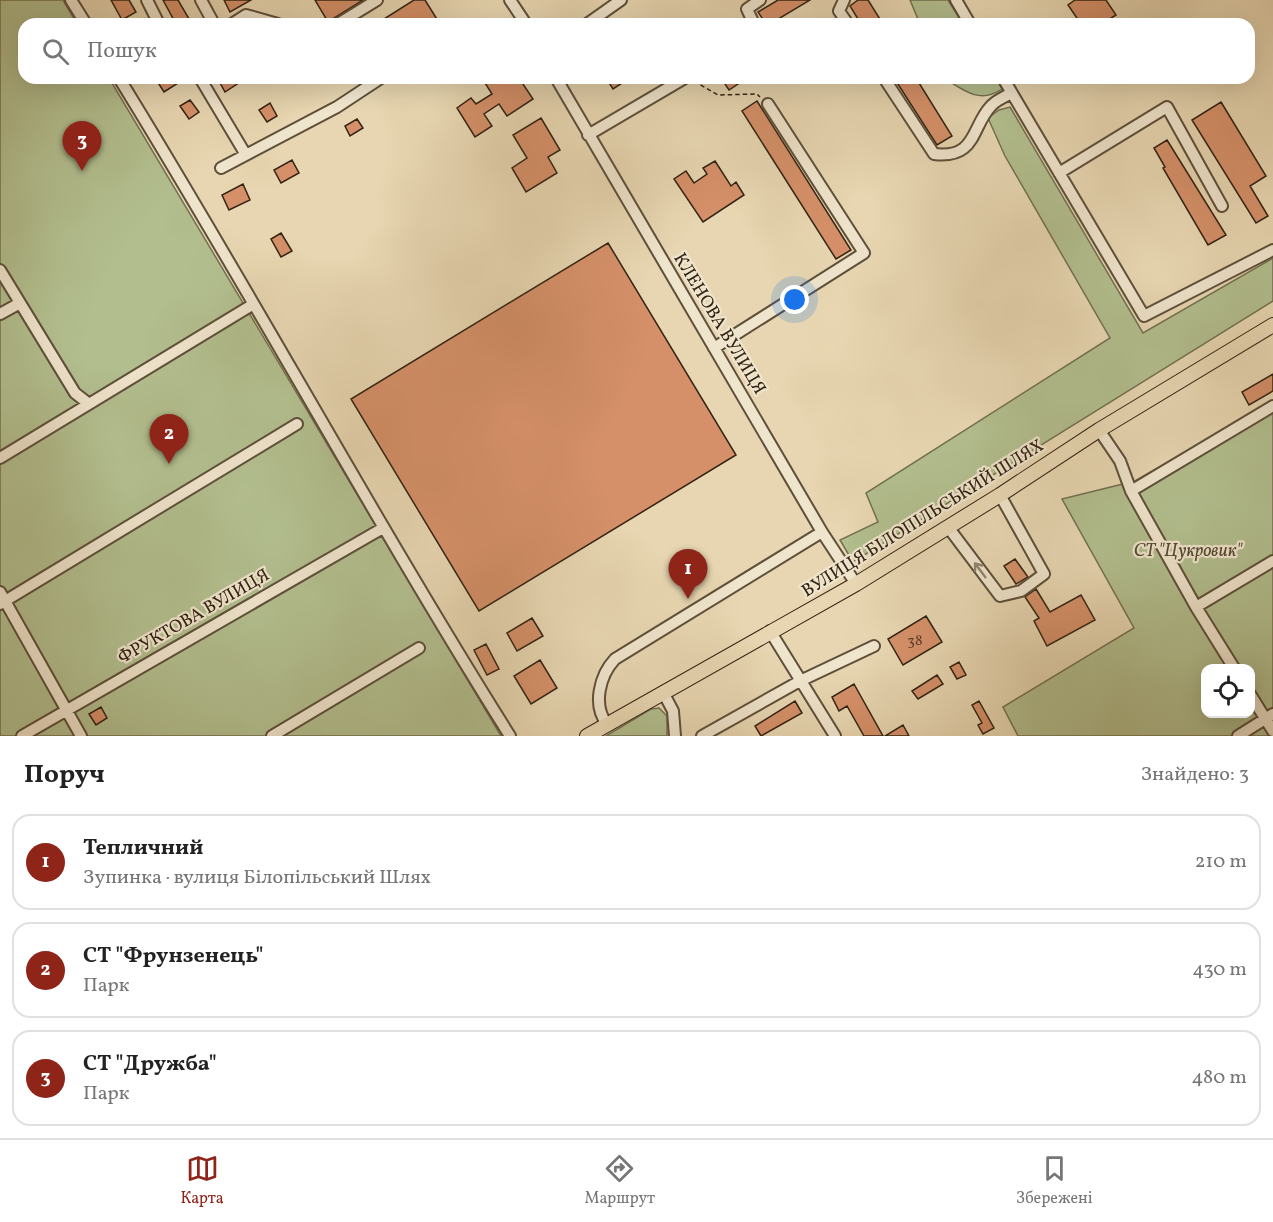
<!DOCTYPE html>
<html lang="uk">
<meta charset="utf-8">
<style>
:root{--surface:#fff;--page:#f6f6f6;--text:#222;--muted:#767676;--line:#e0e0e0;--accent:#8f2418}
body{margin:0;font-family:Vollkorn,serif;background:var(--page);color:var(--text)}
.controls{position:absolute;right:18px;bottom:18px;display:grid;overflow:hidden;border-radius:12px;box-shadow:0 6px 24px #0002}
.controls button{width:54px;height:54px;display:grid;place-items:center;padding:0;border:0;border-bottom:2px solid var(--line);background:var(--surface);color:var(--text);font:30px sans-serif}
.you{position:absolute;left:795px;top:300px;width:21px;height:21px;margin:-15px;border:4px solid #fff;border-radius:50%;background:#1a73e8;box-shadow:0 0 0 9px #1a73e833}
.badge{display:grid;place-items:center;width:39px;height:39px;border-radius:50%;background:var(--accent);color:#fff;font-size:20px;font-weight:700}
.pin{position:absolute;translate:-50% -50px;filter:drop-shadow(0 2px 3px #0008)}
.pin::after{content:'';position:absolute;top:32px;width:21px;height:18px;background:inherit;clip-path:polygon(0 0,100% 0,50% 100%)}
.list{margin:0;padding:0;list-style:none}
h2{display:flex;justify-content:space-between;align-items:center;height:78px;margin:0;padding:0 24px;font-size:26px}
h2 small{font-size:20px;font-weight:400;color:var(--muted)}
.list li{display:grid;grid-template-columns:39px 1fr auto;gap:18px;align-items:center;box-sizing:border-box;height:96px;margin:0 12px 12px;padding:0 12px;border:2px solid var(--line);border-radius:18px}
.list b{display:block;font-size:22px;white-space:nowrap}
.list p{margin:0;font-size:20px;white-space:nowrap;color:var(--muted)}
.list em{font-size:20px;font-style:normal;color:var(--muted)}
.icon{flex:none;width:33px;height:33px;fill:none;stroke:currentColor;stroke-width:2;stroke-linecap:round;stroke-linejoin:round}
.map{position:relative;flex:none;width:1273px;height:736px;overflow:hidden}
.search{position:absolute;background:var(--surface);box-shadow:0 6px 24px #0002;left:18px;right:18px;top:18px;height:66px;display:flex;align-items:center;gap:15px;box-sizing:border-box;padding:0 21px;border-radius:18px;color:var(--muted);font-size:22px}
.sheet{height:402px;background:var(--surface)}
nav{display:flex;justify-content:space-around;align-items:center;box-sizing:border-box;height:84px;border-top:2px solid var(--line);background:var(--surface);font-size:16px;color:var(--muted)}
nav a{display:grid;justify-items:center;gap:3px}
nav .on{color:var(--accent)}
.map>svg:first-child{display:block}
</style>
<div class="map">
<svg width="1273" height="736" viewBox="0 0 1273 736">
<rect width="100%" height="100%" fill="#e7d6b1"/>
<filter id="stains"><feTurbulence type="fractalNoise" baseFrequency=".00333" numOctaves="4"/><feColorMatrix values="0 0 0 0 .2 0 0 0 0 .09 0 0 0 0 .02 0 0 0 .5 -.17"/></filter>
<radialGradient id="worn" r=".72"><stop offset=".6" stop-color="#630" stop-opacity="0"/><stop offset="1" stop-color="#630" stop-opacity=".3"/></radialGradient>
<path fill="#b2be8e" stroke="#727050" stroke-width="1.5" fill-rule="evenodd" d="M0 0H63L77 24H24V78H109L501 736H0Z
M910 0H948L963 24H920Z
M944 78H996L1002 89C980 104 964 91 944 78Z
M1010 107 1143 333 1273 258V301L853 562 840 540 878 522 866 493 1110 338 1005 156 988 118 999 110Z
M1273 402V736H1018L1003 707 1134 628 1062 499 1135 481ZM1206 668H1250V714H1206Z
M659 708 667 716V736H606L651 709Z"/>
<path fill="#d59069" stroke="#312213" stroke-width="1.5" d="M111 0H129L136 12 122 20Z
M163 0H178L192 24H176Z
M224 0H251L230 12Z
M315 0H363L328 22Z
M414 0H425L440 24H376Z
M778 0H810L770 24H766L758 12Z
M858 0H868L883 24H861L850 6Z
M1075 0H1106L1116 15 1102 24H1081L1068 5Z
M155 78H186L164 92Z
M224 78H232L237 84 225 92 219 81Z
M482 78H519L533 99 507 116 499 104 484 114 492 126 475 137 457 108 471 98 476 104 492 94Z
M606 78H630L613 89Z
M721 78H747L729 90Z
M894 78H916L952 136 937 145Z
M190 100 199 112 189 119 180 106Z
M757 101 851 250 836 259 742 111Z
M1221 102 1266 176 1250 186 1268 216 1256 223 1192 120Z
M270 103 277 116 267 122 259 110Z
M541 118 560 150 548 157 557 173 526 192 512 168 527 158 513 135Z
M357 119 363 128 350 136 345 126Z
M1167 140 1226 235 1208 245 1163 168 1165 167 1154 148Z
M292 160 299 173 281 183 274 170Z
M715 161 731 186 736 182 744 195 703 222 674 179 686 171 694 183 707 174 703 168Z
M243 184 250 200 229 210 222 195Z
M281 233 292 251 281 257 271 239Z
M608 243 736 455 479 611 351 399Z
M1273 374V391L1249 405 1242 392Z
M1015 559 1028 577 1016 584 1004 566Z
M1036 589 1050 612 1081 595 1095 620 1047 646 1034 621 1039 618 1025 597Z
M926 616 942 642 903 665 888 639Z
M532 618 543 636 517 651 507 633Z
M486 644 499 669 487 675 474 650Z
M540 660 557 688 531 704 514 676Z
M959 662 966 675 957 679 950 667Z
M937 675 943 684 918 699 912 691Z
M854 684 883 736H864L847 706 839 711 832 697Z
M795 701 802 713 761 736 755 726Z
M979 701 994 728 983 734 978 725 982 723 972 705Z
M101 707 107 718 96 725 89 714Z
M903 725 909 736H885Z"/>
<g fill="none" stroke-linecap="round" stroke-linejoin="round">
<defs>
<path id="minor" d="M71 0 86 24
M147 0 159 24
M201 0 214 24
M510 0 526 24
M844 0 839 11 848 24
M956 0 970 24
M232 24 246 15 278 24
M338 24 377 0
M587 24 621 0
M754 24 747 9 760 0
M119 78C253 295 374 520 510 736
M200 78 246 155
M556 78 822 532 856 584
M884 78 934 154C977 159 971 127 991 106 996 100 1005 97 1011 93
M1003 78 1144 316 1273 250
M588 135 685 78
M221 168 337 107 381 78
M1059 173 1167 107 1222 206
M0 270 75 393 89 404 252 305
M0 314 20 303
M714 348 864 253 768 104
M1099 430 1120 461 1131 491 1196 607 1234 668
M0 458 89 404
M1131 491 1273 406
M948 527 1000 596 1021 591 1044 574 1000 495
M0 592 81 736
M0 604 297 424
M1196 607 1273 561
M770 631 835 736
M663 692 673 711 675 736
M1250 694 1273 731
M607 724C592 705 600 675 615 659L822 532
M22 736 383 528
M272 736 419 648
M702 736 800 681 874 646
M1238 736 1273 714"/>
<path id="major" d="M587 736 856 584 1000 495 1099 430 1273 325"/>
</defs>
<use href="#minor" stroke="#5e4f3a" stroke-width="14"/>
<use href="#major" stroke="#312213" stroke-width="16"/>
<path stroke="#312213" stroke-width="1.5" stroke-dasharray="4.5 3" stroke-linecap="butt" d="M694 81 718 95 757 94 760 97"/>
<use href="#minor" stroke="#efe4cc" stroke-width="10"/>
<use href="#major" stroke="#e7d6b1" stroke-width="14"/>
</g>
<defs><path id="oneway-shaft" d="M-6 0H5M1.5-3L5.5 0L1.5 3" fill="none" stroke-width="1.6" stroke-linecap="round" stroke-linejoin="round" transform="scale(1.5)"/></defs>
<use stroke="#908370" href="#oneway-shaft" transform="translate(980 570) rotate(-127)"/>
<g text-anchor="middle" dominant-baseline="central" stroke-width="4.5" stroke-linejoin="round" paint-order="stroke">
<g font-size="15" fill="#5a3e28">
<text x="915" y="641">38</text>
</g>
<g font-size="18" fill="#312213" stroke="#efe4cc">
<text transform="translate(719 324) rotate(59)">КЛЕНОВА ВУЛИЦЯ</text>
<text transform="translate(923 519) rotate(-32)">ВУЛИЦЯ БІЛОПІЛЬСЬКИЙ ШЛЯХ</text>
<text transform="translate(194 617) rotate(-30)">ФРУКТОВА ВУЛИЦЯ</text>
</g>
<g font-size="18" font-style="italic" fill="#514932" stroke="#efe4cc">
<text x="1188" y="551">СТ "Цукровик"</text>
</g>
</g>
<rect width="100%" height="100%" filter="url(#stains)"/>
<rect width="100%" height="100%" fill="url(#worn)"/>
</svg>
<div class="controls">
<button><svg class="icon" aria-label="locate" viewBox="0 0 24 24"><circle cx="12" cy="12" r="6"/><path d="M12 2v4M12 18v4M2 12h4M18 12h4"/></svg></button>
</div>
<div class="you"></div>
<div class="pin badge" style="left:688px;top:599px">1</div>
<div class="pin badge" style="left:169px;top:464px">2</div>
<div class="pin badge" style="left:82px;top:171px">3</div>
<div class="search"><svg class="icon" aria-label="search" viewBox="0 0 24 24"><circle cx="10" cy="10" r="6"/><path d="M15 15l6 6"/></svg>Пошук</div>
</div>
<section class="sheet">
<h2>Поруч<small>Знайдено: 3</small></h2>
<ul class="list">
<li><span class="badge">1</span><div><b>Тепличний</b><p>Зупинка · вулиця Білопільський Шлях</p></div><em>210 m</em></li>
<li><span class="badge">2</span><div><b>СТ &quot;Фрунзенець&quot;</b><p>Парк</p></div><em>430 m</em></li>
<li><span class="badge">3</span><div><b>СТ &quot;Дружба&quot;</b><p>Парк</p></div><em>480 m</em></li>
</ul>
</section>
<nav>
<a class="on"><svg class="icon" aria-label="map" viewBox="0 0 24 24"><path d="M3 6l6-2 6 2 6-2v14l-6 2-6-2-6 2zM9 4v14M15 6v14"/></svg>Карта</a>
<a><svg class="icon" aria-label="directions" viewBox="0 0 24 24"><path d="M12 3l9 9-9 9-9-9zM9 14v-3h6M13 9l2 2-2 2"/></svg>Маршрут</a>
<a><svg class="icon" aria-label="saved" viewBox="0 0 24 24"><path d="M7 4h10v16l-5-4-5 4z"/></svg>Збережені</a>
</nav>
